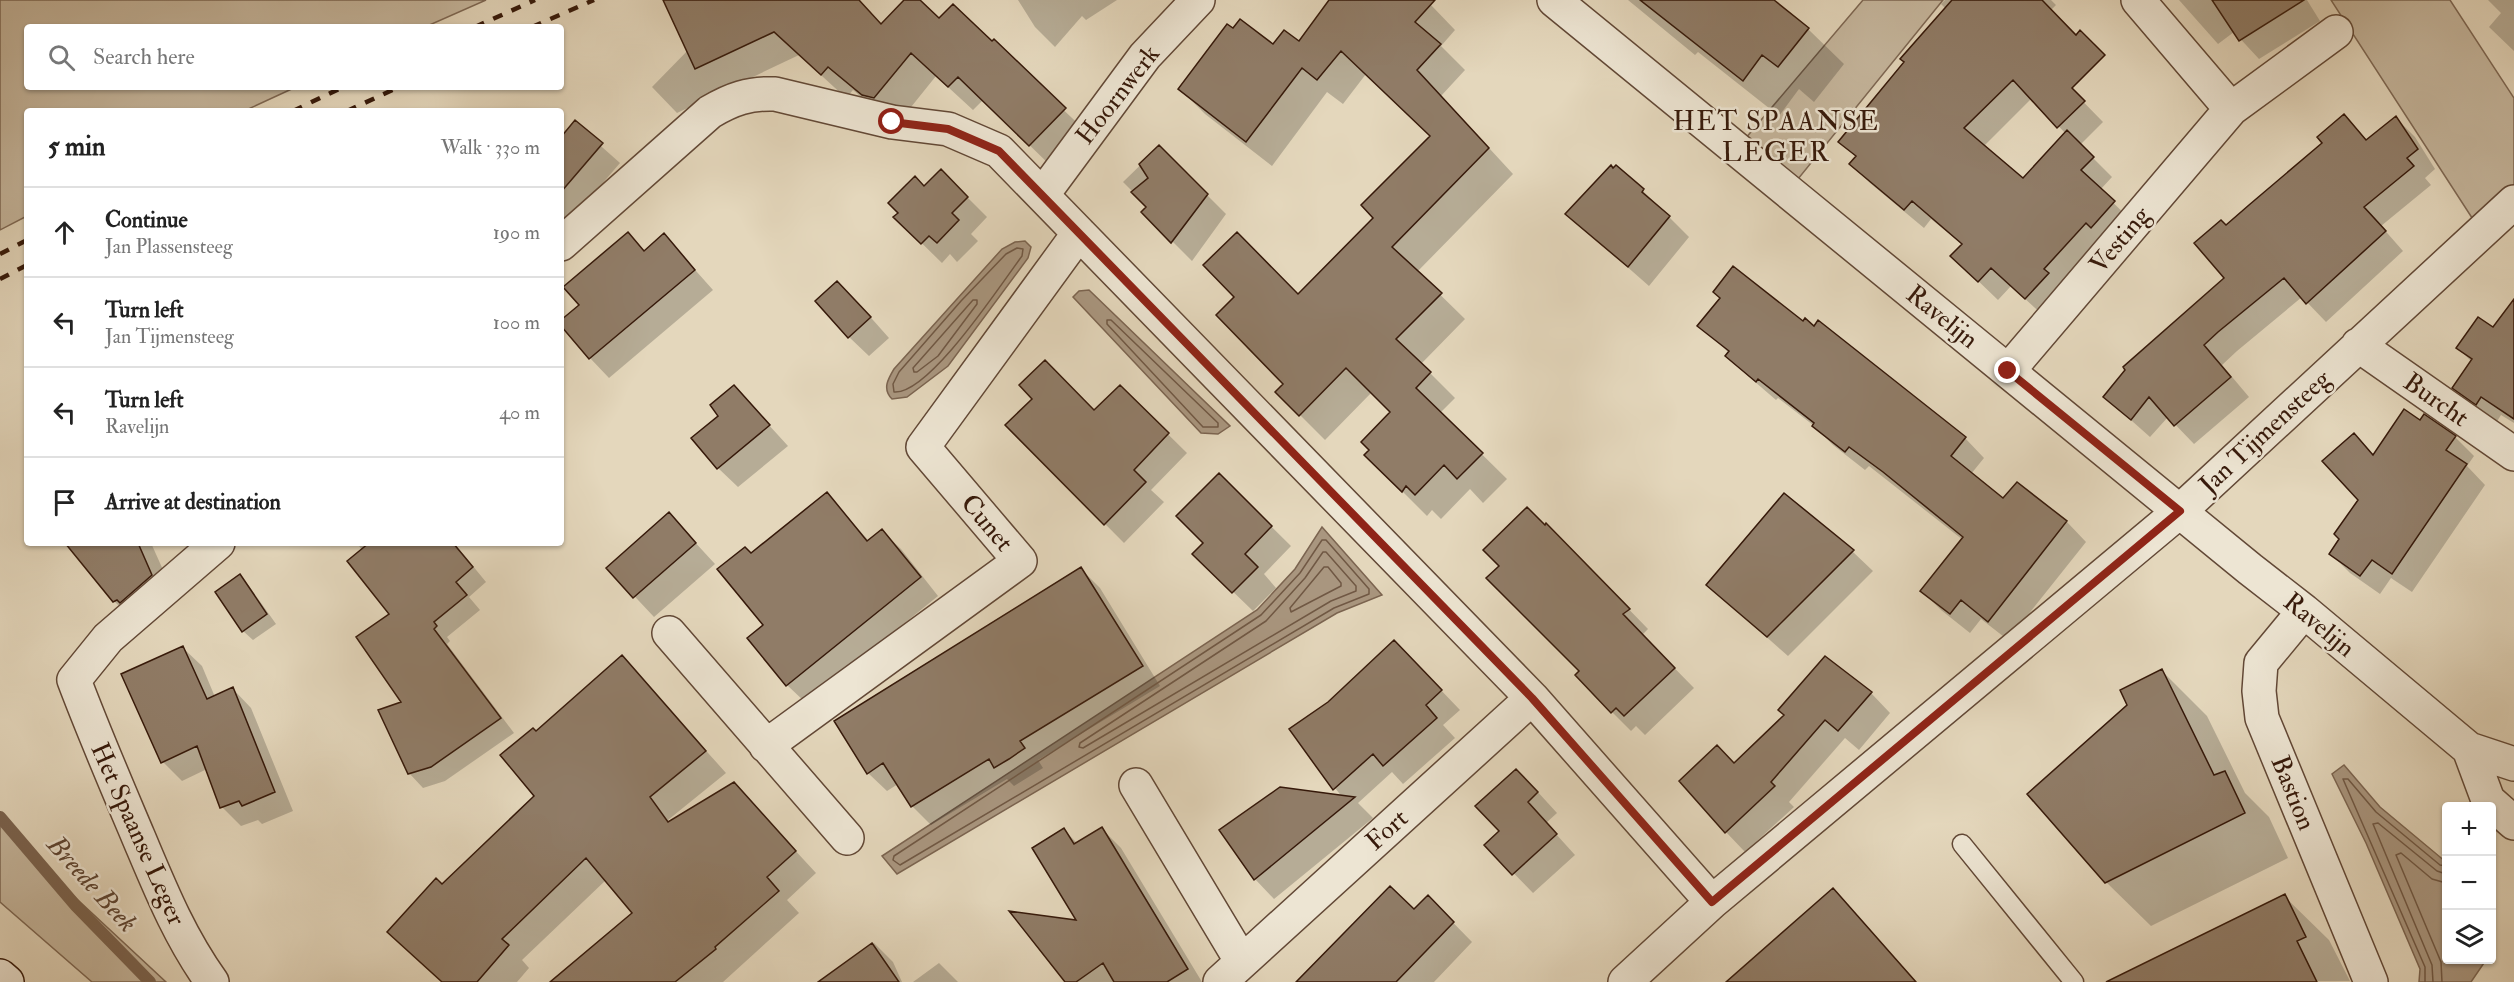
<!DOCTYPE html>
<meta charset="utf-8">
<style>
:root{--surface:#fff;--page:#f6f6f6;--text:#222;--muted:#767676;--line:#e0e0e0}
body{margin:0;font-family:"IM FELL Double Pica",serif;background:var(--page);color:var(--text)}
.controls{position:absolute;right:18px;bottom:18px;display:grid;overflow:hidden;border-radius:6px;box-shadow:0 2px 4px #0004}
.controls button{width:54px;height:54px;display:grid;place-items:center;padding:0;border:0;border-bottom:2px solid var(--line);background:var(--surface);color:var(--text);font:30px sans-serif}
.stop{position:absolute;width:18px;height:18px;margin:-14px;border:4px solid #8f2418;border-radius:50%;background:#fff}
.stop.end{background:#8f2418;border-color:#fff;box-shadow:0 2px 6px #0008}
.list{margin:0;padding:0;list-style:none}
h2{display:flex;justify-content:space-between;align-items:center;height:78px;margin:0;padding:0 24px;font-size:26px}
h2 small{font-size:20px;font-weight:400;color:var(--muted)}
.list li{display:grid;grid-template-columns:39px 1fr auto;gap:18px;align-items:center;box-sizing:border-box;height:90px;padding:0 24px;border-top:2px solid var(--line)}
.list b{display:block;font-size:22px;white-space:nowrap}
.list p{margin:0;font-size:20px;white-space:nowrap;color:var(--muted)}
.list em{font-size:20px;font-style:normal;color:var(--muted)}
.icon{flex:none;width:33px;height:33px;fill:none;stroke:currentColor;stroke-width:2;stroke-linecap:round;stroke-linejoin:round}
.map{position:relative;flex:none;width:2514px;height:982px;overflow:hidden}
.search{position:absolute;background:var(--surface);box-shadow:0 2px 4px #0004;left:24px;top:24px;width:540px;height:66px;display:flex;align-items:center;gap:15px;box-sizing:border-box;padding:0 21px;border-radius:6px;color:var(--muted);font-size:22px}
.panel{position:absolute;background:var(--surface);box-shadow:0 2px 4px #0004;left:24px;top:108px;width:540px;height:438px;border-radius:6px}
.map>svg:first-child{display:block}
</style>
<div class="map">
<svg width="2514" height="982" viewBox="0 0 2514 982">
<rect width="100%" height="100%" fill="#e4d7bc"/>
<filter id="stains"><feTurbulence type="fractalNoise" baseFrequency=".00333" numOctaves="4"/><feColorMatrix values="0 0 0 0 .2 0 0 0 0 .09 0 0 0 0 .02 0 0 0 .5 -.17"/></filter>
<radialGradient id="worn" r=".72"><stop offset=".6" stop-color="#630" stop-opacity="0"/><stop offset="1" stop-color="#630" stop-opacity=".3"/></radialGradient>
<path fill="#c6b79e" stroke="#7e6854" stroke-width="1.5" d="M0 0H486L425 27H27V87H296L244 111H27V216L0 230Z
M1863 0H1943L1798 179 1745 139Z
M2331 0H2450L2514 98V188L2476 224Z
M0 812 65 888 166 982H92L0 902Z"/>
<path fill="#a9967f" stroke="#7b6450" stroke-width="1.5" d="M1025 241 1031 247 1028 258 948 366 907 397 892 399C882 389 888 379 894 369L1002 249 1015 242Z
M1089 290 1230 426 1218 434 1201 433 1073 297 1079 291Z
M1322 527 1382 595 1337 613 897 874 882 856 1257 610 1295 569Z
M2344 765 2380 807 2446 862V960H2486L2471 982H2419L2420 969 2366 843 2332 774Z"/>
<path fill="#0003" fill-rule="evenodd" d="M737 0H859L882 25 906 0H918L939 20 953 6 1089 134 1054 169 983 100 973 110 936 76 899 122 887 119 853 90 846 98 799 55 677 113 652 87Z
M1018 0H1117L1086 20 1082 16 1055 47 1035 27Z
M1331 0H1431L1433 2 1431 5 1455 30 1441 46 1465 70 1441 96 1513 174 1417 272 1465 319 1421 364 1455 398 1440 413 1507 479 1483 503 1470 489 1441 519 1432 510 1427 516 1391 480 1392 413 1372 392 1325 440 1277 392 1285 384 1298 296 1375 218 1431 137 1366 74 1343 104 1327 92 1272 166 1205 114 1180 89 1273 46 1299 43Z
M1628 0H1772L1808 29 1844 64 1814 102 1799 89 1779 116 1698 52 1695 55Z
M1945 0H2051L2056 5 2051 10 2057 75 2103 122 2080 145 2112 177 2100 190 2133 222 2045 317 2011 286 1998 300 1972 275 1963 245 1931 219 1924 228 1870 183 1851 164 1856 157 1840 142 1906 62 1945 8 1941 4ZM2032 98 2066 134 2023 180 1984 146Z
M2179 0H2307L2320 21 2259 59 2234 32 2218 44Z
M2488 0H2514V51L2489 27 2501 13Z
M2344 116 2368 141 2396 118 2415 137 2435 169 2425 178 2431 185 2381 226 2403 251 2326 322 2302 297 2237 351 2222 365 2249 397 2194 444 2168 417 2150 437 2105 397 2226 279V227L2324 143Z
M575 123 620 163 589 199 561 253V140Z
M1159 147 1226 214 1192 261 1143 212 1148 207 1123 182Z
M1616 167 1643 191 1689 237 1649 286 1567 214Z
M941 171 987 217 971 234 978 241 957 262 950 254 942 263 895 217Z
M628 234 645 251 664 235 713 290 609 378 590 358 561 322 581 305Z
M857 302 889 338 869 356 849 337Z
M1803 323 1965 438 1984 458 1971 474 2003 501 2017 484 2067 522 2086 542 2008 640 1981 619 1970 633 1941 610 1922 591 1963 540 1869 466 1865 470 1833 445 1813 425 1778 398 1776 400 1747 375 1727 356 1729 353 1699 325Z
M2494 329 2514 334V423L2501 415 2496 423 2473 407 2454 388 2472 362 2458 348Z
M734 387 788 446 738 487 718 468 721 416Z
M1120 387 1187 453 1151 490 1164 502 1124 543 1007 425 1094 412Z
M2420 422 2455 437 2474 456 2467 466 2485 485 2412 592 2391 578 2380 594 2350 573 2331 554 2341 540 2360 500 2354 435 2374 456Z
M1219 475 1291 546 1264 574 1276 588 1253 611 1194 554 1206 543Z
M827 494 869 541 882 531 901 549 938 596 806 703 787 685 765 625 751 554Z
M1785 496 1853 552 1873 571 1788 656 1708 585Z
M669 514 715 564 654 617 608 568Z
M1547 525 1648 629 1642 635 1694 688 1645 735 1636 726 1631 731 1612 712 1582 671Z
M67 543H151L177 601 146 628 143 625 140 627 114 601Z
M184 543H235L208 567Z
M357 543H454L486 582 469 597 480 610 447 637 450 641 447 644 514 733 445 781 423 788 409 773 403 702 391 615 362 550Z
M1081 569 1100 588 1160 686 1038 760 1043 768 1014 786 1007 779 931 825 912 806 898 784 887 791 868 773Z
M240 576 249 586 276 624 253 640 243 631Z
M183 648 202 666 215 697 233 689 251 708 293 811 262 824 258 820 241 826 222 807 207 769 182 781 163 762 123 675Z
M622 657 726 773 668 820 669 822 733 783 816 873 787 900 799 913 723 982H565L634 913 606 880 522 960 529 968 517 982H442L410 953 442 886 536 796V733Z
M1413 661 1460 710 1443 725 1455 738 1403 784 1392 772 1358 803 1373 818 1274 899 1255 879 1342 797 1291 730Z
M2162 671 2207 716 2245 793 2269 817 2288 858 2151 926 2106 882 2129 705Z
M1871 693 1890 713 1859 750 1845 738 1789 802 1794 807 1745 852 1726 832 1734 765Z
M1536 790 1557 813 1546 823 1575 855 1533 893 1486 845 1501 831Z
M1102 829 1121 848 1202 982H1067L1079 922 1064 830 1078 844Z
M1833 890 1917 982H1728Z
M2284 896 2329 940 2350 981 2151 982Z
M1428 897 1472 942 1434 982H1298L1415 911Z
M874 943 893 962 902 982H853L844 965Z
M939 963 958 982H913Z"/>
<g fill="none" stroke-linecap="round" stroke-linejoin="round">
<path stroke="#705844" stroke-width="1.5" d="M1017 248 1023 249 1022 256C1001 284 929 395 894 392L893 384 899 372 961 301 1006 254Z
M973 300H977V304L938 356 917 372H914L913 368Z
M1107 320H1111L1218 423V427H1203L1107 324Z
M1322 540H1326L1369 589V594L1334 608 900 865 893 860 894 856 1261 615 1300 573Z
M1323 552H1326L1356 586V591L1331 601 1083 748 1079 747 1080 743 1266 621 1305 578Z
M1324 567H1328L1341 583V586L1291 612 1290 608Z
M2425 982V967L2343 779H2348L2376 812 2440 865 2446 866
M2433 982 2432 965 2373 824 2378 823 2437 871 2446 874
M2442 982 2441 962 2396 855 2401 853 2432 879 2446 883"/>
<path stroke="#7b6450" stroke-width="12" d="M0 817 76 906 150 982"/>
</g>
<path fill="#907c67" stroke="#36190a" stroke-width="1.5" d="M663 0H859L881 24 904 0H920L939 18 953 4 992 41 994 39 1066 108 1029 146 958 77 948 87 911 53 874 98 862 95 828 67 821 75 774 32 695 69Z
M1329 0H1435L1415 22 1441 44 1417 70 1489 148 1392 247 1442 293 1396 339 1431 372 1416 388 1483 453 1457 479 1444 465 1415 495 1406 486 1402 492 1364 455 1369 450 1361 442 1390 412 1346 368 1299 416 1275 392 1283 384 1216 315 1234 297 1203 265 1237 232 1298 294 1373 218 1361 205 1430 136 1341 51 1317 80 1302 68 1246 142 1178 89 1227 24 1233 28 1240 19 1273 44 1284 30 1299 41Z
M1640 0H1774L1809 28 1778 67 1762 55 1743 81Z
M1952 0H2042L2076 35 2080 30 2105 55 2072 88 2085 101 2057 128 2013 80 1964 128 2023 178 2067 130 2094 157 2081 170 2115 201 2091 228 2086 223 2044 269 2049 273 2025 299 1991 268 1978 282 1950 256 1962 244 1912 201 1904 210 1849 164 1856 156 1838 142 1904 62 1900 59Z
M2212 0H2304L2239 41Z
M2344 114 2366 140 2396 116 2418 149 2407 158 2414 166 2364 207 2386 231 2306 304 2284 278 2218 332 2204 345 2231 377 2174 426 2149 397 2131 420 2103 397 2125 370 2123 367 2224 278 2194 243 2221 220 2226 225 2249 205 2322 143 2317 137Z
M575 120 603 143 561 192V137Z
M1159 145 1208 194 1171 243 1141 212 1146 207 1131 192 1148 178 1139 164Z
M1611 165 1613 168 1616 165 1644 189 1642 192 1670 216 1628 267 1565 214Z
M941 169 968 197 952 213 959 220 937 243 929 236 921 244 893 217 898 213 888 203 915 176 924 186Z
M628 232 644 251 664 233 695 270 589 359 561 326V320L579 305 563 287Z
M1733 266 1803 321 1805 318 1814 326 1818 320 1966 437 1951 456 2003 498 2017 482 2067 521 1988 622 1961 600 1950 614 1920 591 1963 537 1883 472 1849 447 1845 452 1812 426 1814 423 1758 379 1756 382 1725 356 1729 351 1697 326 1720 298 1713 292Z
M837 281 871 317 848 338 815 301Z
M2514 299V419L2481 397 2476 405 2452 388 2472 359 2456 348 2478 317 2493 327Z
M1045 360 1094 410 1120 385 1169 433 1134 470 1146 482 1104 525 1005 425 1032 399 1019 385Z
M734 385 770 425 717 469 691 438 718 416 710 405Z
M2404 409 2420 420 2424 414 2456 436 2446 450 2467 464 2392 574 2372 560 2360 576 2329 554 2339 539 2334 534 2358 500 2322 461 2354 433 2373 455Z
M1219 473 1272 526 1245 554 1258 567 1232 593 1192 554 1203 543 1176 516Z
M827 492 867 541 882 529 921 577 786 686 747 638 763 625 717 569 745 547 751 553Z
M1784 493 1854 550 1767 637 1706 585Z
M1527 507 1545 525 1546 523 1630 609 1623 614 1675 668 1624 716 1616 708 1611 713 1575 675 1579 671 1486 578 1499 566 1483 550Z
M669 512 696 543 633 598 606 568Z
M65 543H138L152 575 120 603 117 600 113 602Z
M369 543H453L473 567 456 582 467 595 434 622 437 626 434 629 501 718 431 767 408 774 378 710 401 702 356 637 389 614 347 561Z
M1081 567 1143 666 1020 741 1025 748 1009 759 994 768 989 759 911 807 883 763 867 774 834 721Z
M240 574 267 614 242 632 215 592Z
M1394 640 1442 690 1426 705 1437 718 1383 766 1373 754 1333 790 1289 729 1328 702Z
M183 646 207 699 233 687 275 792 242 806 239 801 220 808 197 746 161 763 121 674Z
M622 655 706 751 650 797 668 822 734 782 796 851 767 877 779 891 715 947 716 949 675 982H550L632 913 586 858 502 939 509 945 477 982H442L387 932 436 878 442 884 534 796 500 755 533 728 536 731Z
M1825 656 1872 692 1838 731 1825 720 1771 782 1775 786 1725 833 1679 781 1717 745 1734 763 1784 715 1778 710Z
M2162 669 2214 775 2225 771 2245 813 2105 883 2027 794 2127 705 2120 690Z
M1516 769 1538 792 1528 802 1557 834 1512 875 1484 845 1499 831 1475 806Z
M1280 787 1355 797 1254 880 1219 830Z
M1102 827 1188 969 1167 982H1114L1103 963 1076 982H1065L1009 911 1076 920 1032 848 1064 828 1074 844Z
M1390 886 1414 909 1428 895 1454 922 1396 982H1296Z
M1833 888 1916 982H1726Z
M2285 894 2306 937 2297 941 2317 982H2106Z
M872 943 899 982H818Z"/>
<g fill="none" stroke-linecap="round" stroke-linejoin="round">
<defs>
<path id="service" d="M1962 844 2074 982"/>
<path id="minor" d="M1554 0 2250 569 2304 611 2469 749 2514 764
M2138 0 2231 109
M1043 194 1145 56 1198 0
M561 244 710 112C732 99 749 93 775 94L892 122 948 129 999 151 1532 698 1712 902
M2358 345 2514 454
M2008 371 2231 109 2336 32
M2304 611 2261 663 2259 691 2262 718 2371 982
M669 633 847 838
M766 746 1020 561 923 447 1079 233
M2469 749 2488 800 2514 823
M1136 785 1242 962
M212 982C179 936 160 888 138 836 116 784 94 733 74 680L108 638 218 543
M1220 982 1532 698
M1625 982 1712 902 2180 511 2514 202"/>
<path id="secondary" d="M0 976 7 982"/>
</defs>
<use href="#service" stroke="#624836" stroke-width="21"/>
<use href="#minor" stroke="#624836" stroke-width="36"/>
<use href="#secondary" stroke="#36190a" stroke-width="36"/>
<use href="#service" stroke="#ede5d3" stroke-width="18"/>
<use href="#minor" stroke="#ede5d3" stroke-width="33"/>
<use href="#secondary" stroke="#ede5d3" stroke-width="33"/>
<path stroke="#36190a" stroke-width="4.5" stroke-dasharray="10 10" stroke-linecap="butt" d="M475 27 535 0
M532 27 594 0
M293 111 343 87
M347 111 399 87
M0 254 27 240
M0 279 27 265"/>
</g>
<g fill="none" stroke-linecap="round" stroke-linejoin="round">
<path stroke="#8f2418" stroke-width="8" d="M892 122 948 129 999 151 1532 698 1712 902 2180 511 2008 371"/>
</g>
<g text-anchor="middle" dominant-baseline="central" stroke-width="5" stroke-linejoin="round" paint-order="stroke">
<g font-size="26" fill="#36190a" stroke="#ede5d3">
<text transform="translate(1118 95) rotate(-52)">Hoornwerk</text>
<text transform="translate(2120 240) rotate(-50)">Vesting</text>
<text transform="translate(1942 317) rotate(39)">Ravelijn</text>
<text transform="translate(2436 400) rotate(35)">Burcht</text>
<text transform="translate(2265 432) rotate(-43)">Jan Tijmensteeg</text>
<text transform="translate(987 523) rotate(50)">Cunet</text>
<text transform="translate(2319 625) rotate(40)">Ravelijn</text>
<text transform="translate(2293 793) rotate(68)">Bastion</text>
<text transform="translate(1387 830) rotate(-42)">Fort</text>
<text transform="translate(138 834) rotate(66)">Het Spaanse Leger</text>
</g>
<g font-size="27" letter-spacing="1.5" fill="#36190a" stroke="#ede5d3">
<text x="1776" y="121">HET SPAANSE<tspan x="1776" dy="31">LEGER</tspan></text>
</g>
<g font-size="27" font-style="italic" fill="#5e4533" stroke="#ede5d3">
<text transform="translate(92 884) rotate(48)">Breede Beek</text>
</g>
</g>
<rect width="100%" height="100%" filter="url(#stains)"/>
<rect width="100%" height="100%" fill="url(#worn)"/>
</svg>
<div class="controls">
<button>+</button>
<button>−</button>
<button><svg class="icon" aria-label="layers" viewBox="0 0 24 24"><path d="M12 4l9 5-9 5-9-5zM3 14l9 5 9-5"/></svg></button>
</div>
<div class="stop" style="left:892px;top:122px"></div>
<div class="stop end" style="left:2008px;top:371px"></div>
<div class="search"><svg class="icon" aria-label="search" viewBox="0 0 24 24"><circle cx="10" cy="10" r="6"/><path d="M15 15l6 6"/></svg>Search here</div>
<section class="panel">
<h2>5 min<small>Walk · 330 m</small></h2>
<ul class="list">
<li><svg class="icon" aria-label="ahead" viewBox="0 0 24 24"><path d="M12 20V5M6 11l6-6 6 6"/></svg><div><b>Continue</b><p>Jan Plassensteeg</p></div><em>190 m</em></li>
<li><svg class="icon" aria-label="left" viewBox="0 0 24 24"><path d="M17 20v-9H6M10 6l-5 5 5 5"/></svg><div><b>Turn left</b><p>Jan Tijmensteeg</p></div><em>100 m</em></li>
<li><svg class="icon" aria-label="left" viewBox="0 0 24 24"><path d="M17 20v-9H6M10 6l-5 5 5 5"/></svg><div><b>Turn left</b><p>Ravelijn</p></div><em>40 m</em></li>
<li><svg class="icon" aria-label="arrive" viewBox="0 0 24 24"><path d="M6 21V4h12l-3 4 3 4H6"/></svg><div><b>Arrive at destination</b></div></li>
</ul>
</section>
</div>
